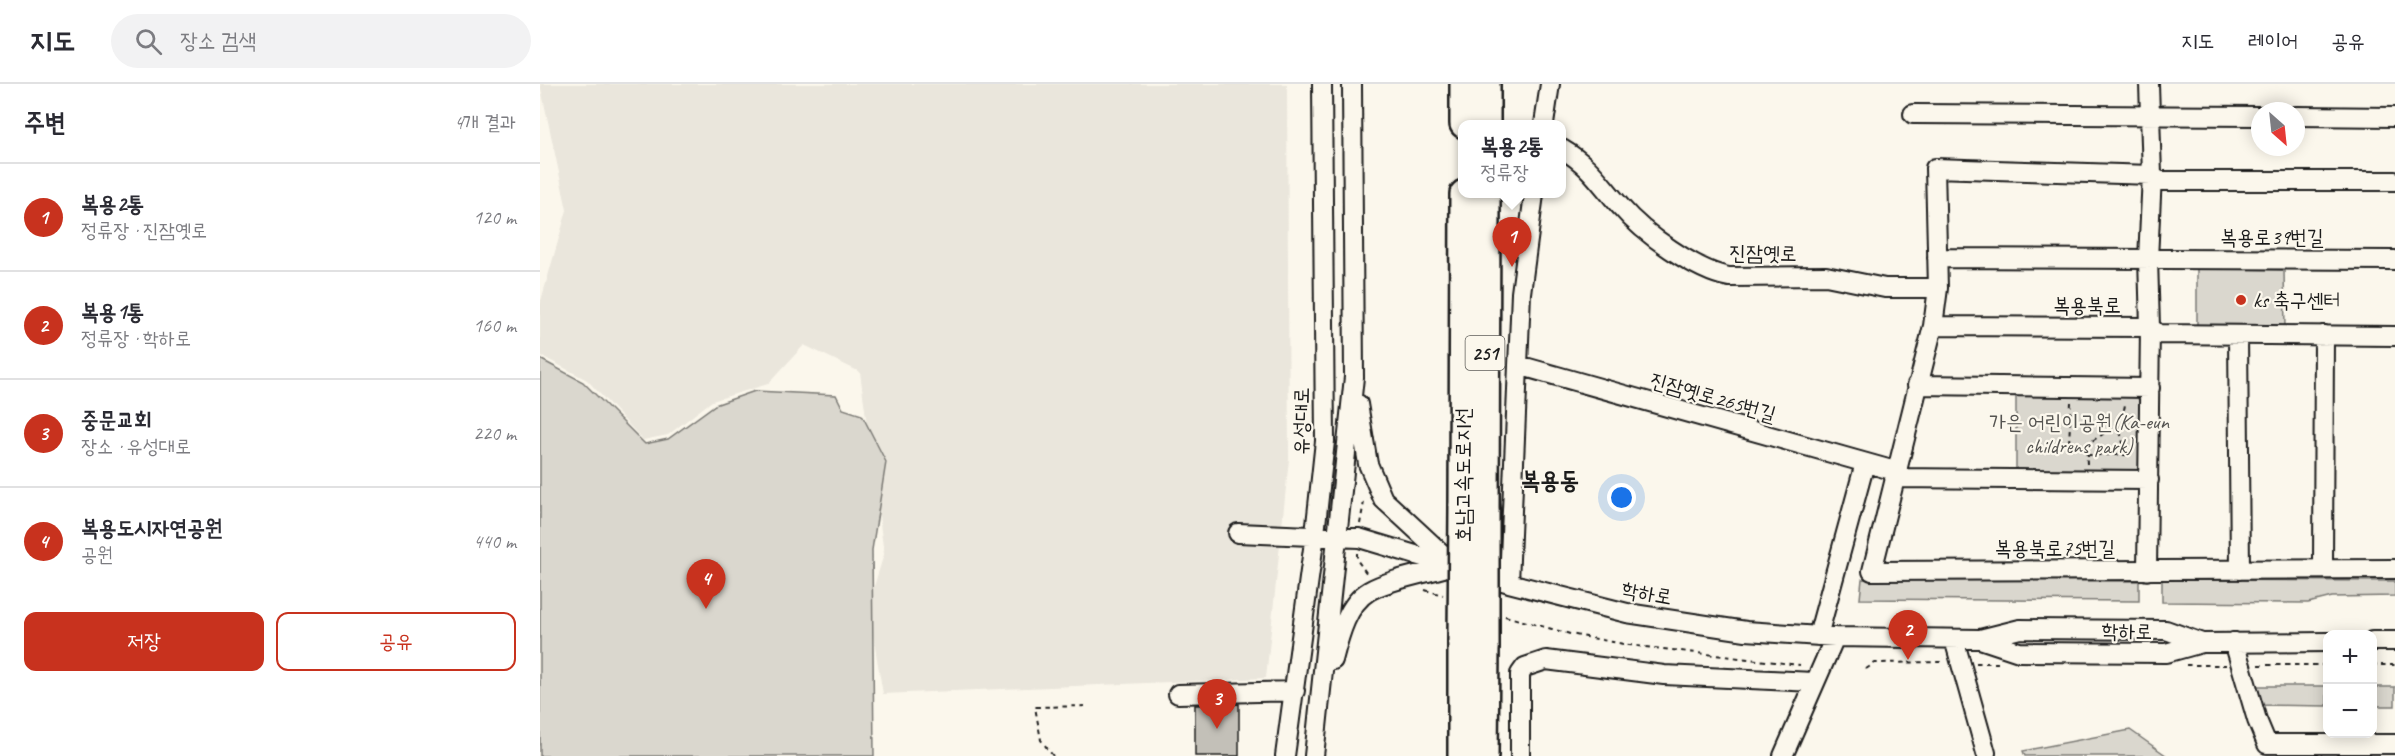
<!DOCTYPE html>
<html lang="ko">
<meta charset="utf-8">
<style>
:root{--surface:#fff;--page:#f2f2f3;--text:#2b2b33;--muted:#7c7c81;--line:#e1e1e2;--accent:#c8321e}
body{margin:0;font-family:Caveat,"Poor Story",sans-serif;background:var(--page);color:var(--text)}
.controls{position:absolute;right:18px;bottom:18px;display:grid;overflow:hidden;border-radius:12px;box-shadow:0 3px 15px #0003}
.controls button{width:54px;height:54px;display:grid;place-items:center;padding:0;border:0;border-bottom:2px solid var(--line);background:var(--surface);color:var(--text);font:30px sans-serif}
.compass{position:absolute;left:1711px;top:18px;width:54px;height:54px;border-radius:50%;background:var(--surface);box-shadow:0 3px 15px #0003;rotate:153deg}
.you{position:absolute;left:1082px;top:414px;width:21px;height:21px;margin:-15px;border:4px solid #fff;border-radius:50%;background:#1a73e8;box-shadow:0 0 0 9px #1a73e833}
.badge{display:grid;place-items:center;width:39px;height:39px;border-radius:50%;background:var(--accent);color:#fff;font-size:20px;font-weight:700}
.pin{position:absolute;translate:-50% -50px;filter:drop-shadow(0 2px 3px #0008)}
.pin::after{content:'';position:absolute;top:32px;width:21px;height:18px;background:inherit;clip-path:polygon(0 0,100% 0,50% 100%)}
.popup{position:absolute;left:918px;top:36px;width:108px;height:78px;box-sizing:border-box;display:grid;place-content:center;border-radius:12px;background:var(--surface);filter:drop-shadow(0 2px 4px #0005);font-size:20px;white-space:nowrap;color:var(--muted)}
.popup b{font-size:22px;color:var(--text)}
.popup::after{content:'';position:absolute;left:50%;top:100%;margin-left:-12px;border:12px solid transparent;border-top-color:var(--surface)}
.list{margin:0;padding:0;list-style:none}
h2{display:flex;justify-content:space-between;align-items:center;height:78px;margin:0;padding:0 24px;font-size:26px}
h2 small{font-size:20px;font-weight:400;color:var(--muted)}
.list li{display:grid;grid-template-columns:39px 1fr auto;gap:18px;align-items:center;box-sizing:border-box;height:108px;padding:0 24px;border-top:2px solid var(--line)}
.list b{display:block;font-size:22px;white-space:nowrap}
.list p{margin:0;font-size:20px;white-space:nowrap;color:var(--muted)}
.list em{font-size:20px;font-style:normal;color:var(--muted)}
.actions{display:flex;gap:12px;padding:18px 24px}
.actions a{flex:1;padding:14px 0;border:2px solid var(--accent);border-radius:12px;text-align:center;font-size:21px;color:var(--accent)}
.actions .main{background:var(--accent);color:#fff}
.icon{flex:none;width:33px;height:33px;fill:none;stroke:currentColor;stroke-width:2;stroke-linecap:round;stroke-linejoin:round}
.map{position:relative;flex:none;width:1855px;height:672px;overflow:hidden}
header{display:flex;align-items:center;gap:36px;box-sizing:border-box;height:84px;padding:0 30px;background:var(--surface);border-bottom:2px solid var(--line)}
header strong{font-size:28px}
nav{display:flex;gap:33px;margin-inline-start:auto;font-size:21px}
.search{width:420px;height:54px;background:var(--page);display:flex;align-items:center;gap:15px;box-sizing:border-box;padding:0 21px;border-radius:33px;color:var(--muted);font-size:22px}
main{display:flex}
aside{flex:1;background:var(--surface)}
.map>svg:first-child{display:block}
</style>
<header>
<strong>지도</strong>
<div class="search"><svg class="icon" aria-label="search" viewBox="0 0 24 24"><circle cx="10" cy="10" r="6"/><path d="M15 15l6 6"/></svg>장소 검색</div>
<nav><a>지도</a><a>레이어</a><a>공유</a></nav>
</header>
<main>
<aside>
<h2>주변<small>4개 결과</small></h2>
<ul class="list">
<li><span class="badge">1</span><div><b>복용2통</b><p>정류장 · 진잠옛로</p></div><em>120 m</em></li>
<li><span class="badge">2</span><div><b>복용1통</b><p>정류장 · 학하로</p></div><em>160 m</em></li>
<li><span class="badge">3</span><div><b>중문교회</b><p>장소 · 유성대로</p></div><em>220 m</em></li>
<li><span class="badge">4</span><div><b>복용도시자연공원</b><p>공원</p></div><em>440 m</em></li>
</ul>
<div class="actions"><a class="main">저장</a><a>공유</a></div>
</aside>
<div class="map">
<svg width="1855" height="672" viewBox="0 0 1855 672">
<rect width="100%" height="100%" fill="#fbf7ec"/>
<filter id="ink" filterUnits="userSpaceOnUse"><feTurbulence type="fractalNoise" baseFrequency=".0167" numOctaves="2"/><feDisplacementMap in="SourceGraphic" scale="12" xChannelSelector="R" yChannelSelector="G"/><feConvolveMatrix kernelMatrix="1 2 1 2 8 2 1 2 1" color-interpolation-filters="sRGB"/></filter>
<g filter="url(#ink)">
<path fill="#eae6dc" d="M0 0H747L749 375 726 594 343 610 328 522 344 470 320 288 264 261 228 300 172 317 128 351 103 356 47 296 0 271V220L27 126Z"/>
<path fill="#dad7ce" stroke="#7b7a75" stroke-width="1.5" d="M1657 184 1744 186 1745 245 1657 246Z
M0 275 43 298 105 360 128 355 175 321 215 307 296 311 303 325 322 331 346 378 332 466 334 672H0Z
M1476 311 1596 312 1602 320 1603 381 1593 389H1476Z
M1322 495 1599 497V517L1320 515Z
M1622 496 1855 497V512L1792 513 1768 519 1622 518Z
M1712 602H1787V622L1713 621Z
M1832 603H1855V622H1833Z
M1590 646 1627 672H1485L1483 667Z"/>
<path fill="#c3c0b8" stroke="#1c1c1c" stroke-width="1.5" d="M699 620V672H655V621Z"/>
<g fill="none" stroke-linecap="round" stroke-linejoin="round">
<defs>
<path id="minor" d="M1373 30 1720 32
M1756 32 1855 33
M1004 40 1010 0
M1022 65C1051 82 1060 100 1081 123 1103 149 1156 187 1189 193L1286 192 1345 204H1398
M1855 97H1619L1612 91 1395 84 1398 204 1393 242 1332 487 1855 485
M1397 174 1855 176
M1393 242 1610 243 1618 250 1855 252
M1698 251 1700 486
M978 281 1355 387
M1377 301 1610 304
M818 320 828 380 843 415 911 478
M1354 394 1609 396
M698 449 819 454 969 499 1087 529 1206 547 1295 553 1440 555 1480 545 1626 546 1662 559
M1783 485 1784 251
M1607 487 1610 243 1608 175 1612 91 1609 0
M969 499 981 209 994 110
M1278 552 1325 379
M1414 555 1446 669
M1440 555 1479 568 1626 569 1662 559 1788 558
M1832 557H1855
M1694 558 1717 636 1727 660H1855
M793 576C799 553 807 520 829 507 849 495 892 488 915 481
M638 610 755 607
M745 672 775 450 785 357 782 0
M774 672 814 293 812 0
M980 672V590L985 583 1006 576 1124 591 1274 598
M1243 672 1295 553"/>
<path id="highway" d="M924 40V0
M946 40V0
M923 422 924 110
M945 428 946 110
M922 672V559
M944 672 945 563"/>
</defs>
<use href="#minor" stroke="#1c1c1c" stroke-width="22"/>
<use href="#highway" stroke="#1c1c1c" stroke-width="32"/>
<path stroke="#1c1c1c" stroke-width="2" stroke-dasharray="4.5 4.5" stroke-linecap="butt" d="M1531 318 1529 360 1546 361
M1578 339 1586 371
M1547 371H1592
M1547 380 1546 361C1562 350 1583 341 1585 320
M820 440 824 418
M817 469V476L827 490
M885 506 903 511
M965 532 1030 550 1089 561 1260 581
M1436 579H1458
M1646 581H1686
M1718 581H1788
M1832 581H1855
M1326 585 1335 579 1404 578
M513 672 501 656 495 623 547 622"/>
<use href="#minor" stroke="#fbf7ec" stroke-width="18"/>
<use href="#highway" stroke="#fbf7ec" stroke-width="27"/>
<defs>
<path id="highway-bridge" d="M922 559 923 422
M945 563V428"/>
</defs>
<use href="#highway-bridge" stroke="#1c1c1c" stroke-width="32" stroke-linecap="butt"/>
<use href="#highway-bridge" stroke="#fbf7ec" stroke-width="27"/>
</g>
</g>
<circle fill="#c8321e" stroke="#fbf7ec" stroke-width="2" cx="1701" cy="216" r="6"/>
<g text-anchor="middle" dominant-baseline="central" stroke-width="4.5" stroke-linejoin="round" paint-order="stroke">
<rect fill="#fbf7ec" stroke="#5f5e5a" stroke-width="1.5" x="925.5" y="252" width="39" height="34" rx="4.5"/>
<g font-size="20" font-weight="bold" fill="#1c1c1c">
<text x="945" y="269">251</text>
</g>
<g font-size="21" fill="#1c1c1c" stroke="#fbf7ec">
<text x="1732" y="153">복용로39번길</text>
<text transform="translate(1223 169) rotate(1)">진잠옛로</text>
<text x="1547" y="221">복용북로</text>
<text transform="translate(1173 313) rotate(16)">진잠옛로265번길</text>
<text transform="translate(761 337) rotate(-89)">유성대로</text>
<text transform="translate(923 391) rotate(-90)">호남고속도로지선</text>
<text x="1515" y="464">복용북로75번길</text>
<text transform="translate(1107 509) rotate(10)">학하로</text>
<text transform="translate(1587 547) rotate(1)">학하로</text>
</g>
<g font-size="21" fill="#1c1c1c" stroke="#fbf7ec" text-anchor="start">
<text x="1713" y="216">ks 축구센터</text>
</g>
<g font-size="21" fill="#555451" stroke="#fbf7ec">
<text x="1539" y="338">가은 어린이공원(Ka-eun<tspan x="1539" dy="24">childrens park)</tspan></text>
</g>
<g font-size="24" font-weight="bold" fill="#1c1c1c" stroke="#fbf7ec">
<text x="1010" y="396">복용동</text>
</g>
</g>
</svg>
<div class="controls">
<button>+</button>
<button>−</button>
</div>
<svg class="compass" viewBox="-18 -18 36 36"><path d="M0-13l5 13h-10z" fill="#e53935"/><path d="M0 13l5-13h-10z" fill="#7c7c81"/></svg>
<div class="you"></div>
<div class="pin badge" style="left:972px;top:183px">1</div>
<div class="popup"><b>복용2통</b>정류장</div>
<div class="pin badge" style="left:1368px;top:576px">2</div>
<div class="pin badge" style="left:677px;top:645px">3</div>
<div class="pin badge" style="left:166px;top:525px">4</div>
</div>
</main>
